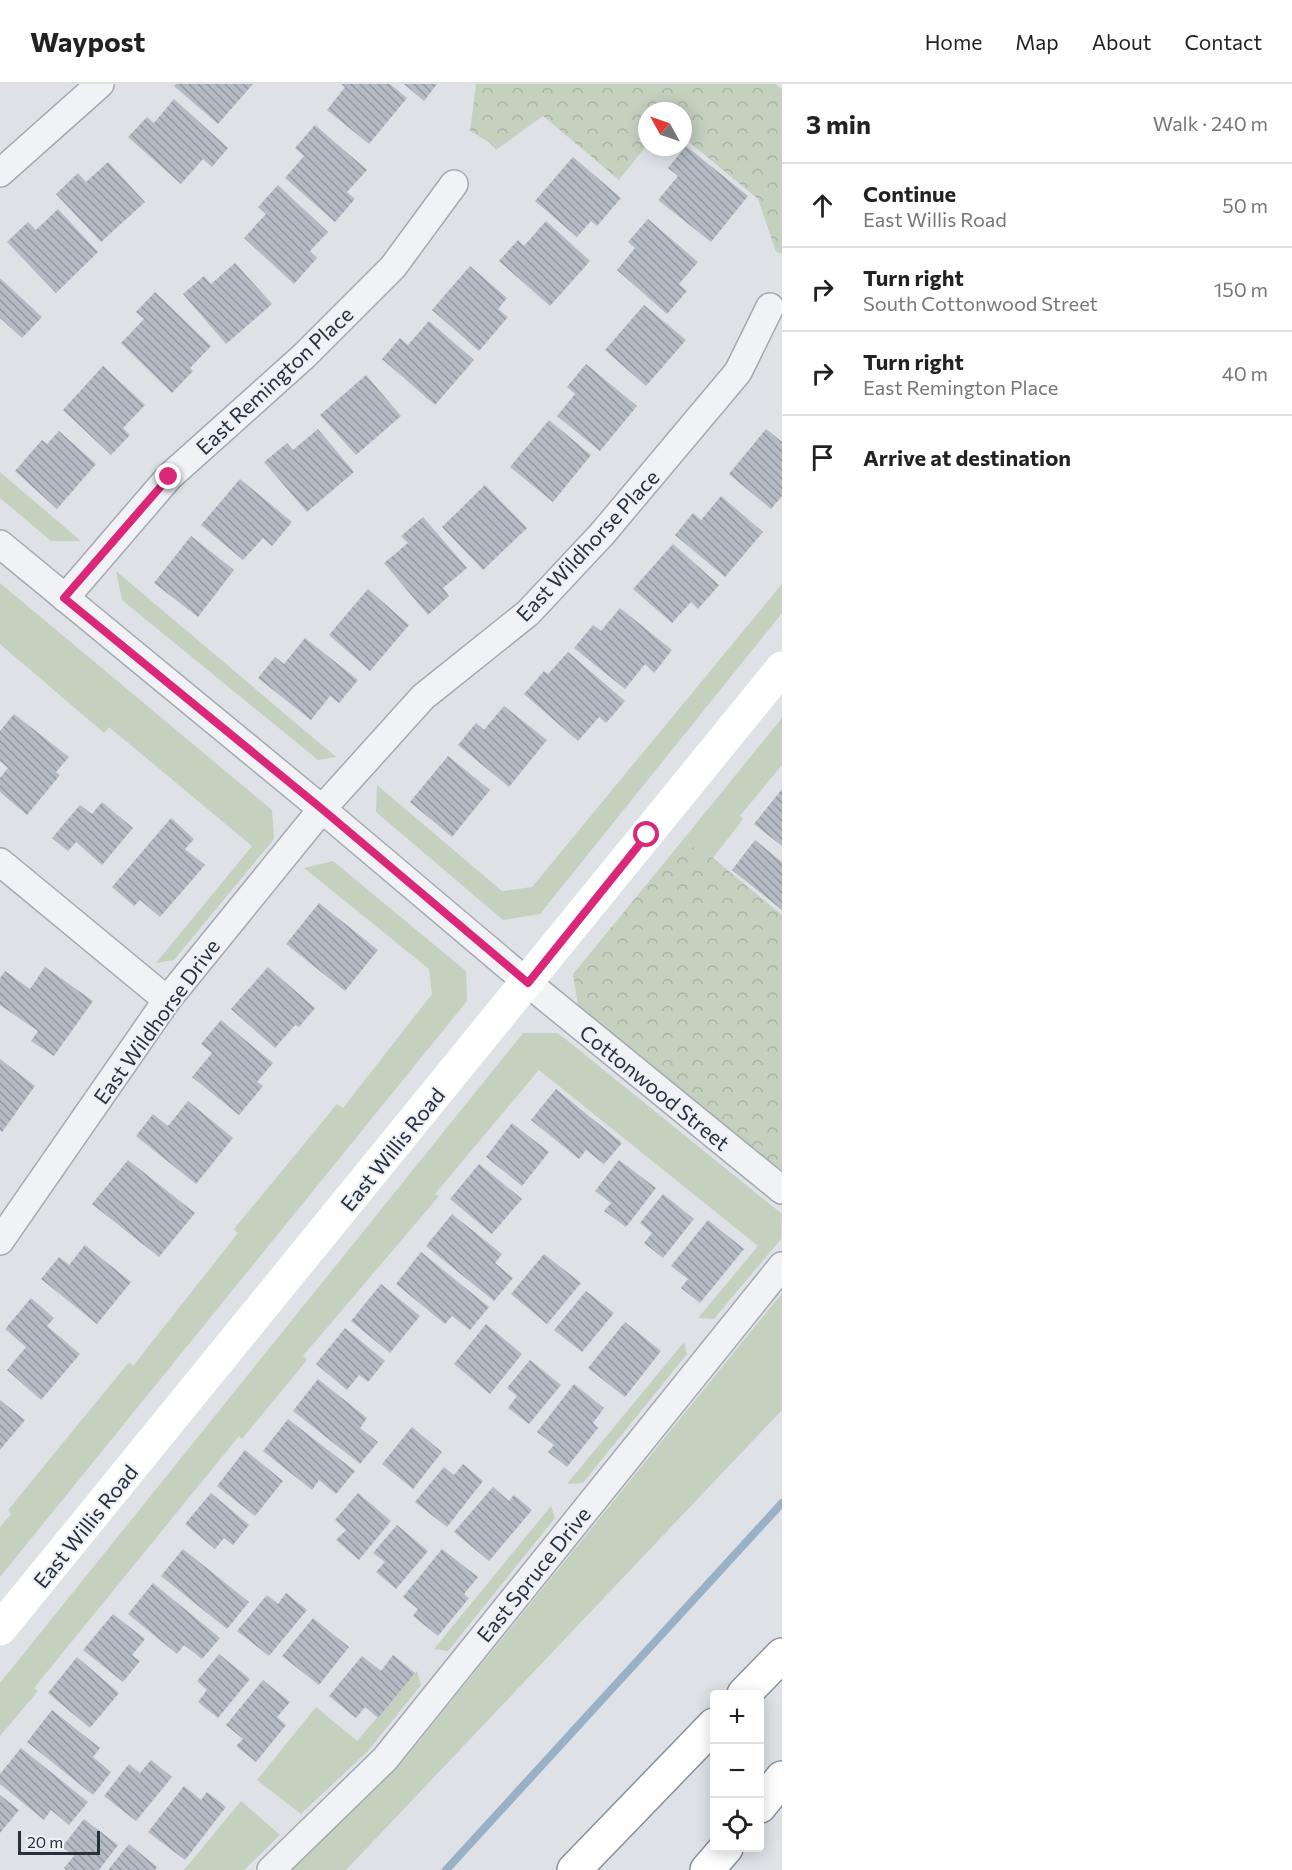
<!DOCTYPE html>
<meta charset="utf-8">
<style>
:root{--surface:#fff;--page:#f6f6f6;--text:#222;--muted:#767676;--line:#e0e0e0}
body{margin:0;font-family:Commissioner,sans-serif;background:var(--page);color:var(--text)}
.controls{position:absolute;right:18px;bottom:18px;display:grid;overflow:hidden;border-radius:6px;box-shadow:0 3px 15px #0003}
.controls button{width:54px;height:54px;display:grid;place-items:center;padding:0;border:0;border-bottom:2px solid var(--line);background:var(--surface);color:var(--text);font:30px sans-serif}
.compass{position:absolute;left:638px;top:18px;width:54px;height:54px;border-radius:50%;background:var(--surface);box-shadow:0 3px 15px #0003;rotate:310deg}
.scale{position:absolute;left:18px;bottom:15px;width:82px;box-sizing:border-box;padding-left:6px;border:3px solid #27303d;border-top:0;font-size:16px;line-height:21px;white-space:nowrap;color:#27303d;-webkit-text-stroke:4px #edf1f5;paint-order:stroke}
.stop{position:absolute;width:18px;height:18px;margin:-14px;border:4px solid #db2777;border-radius:50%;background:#fff}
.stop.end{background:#db2777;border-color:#fff;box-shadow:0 2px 6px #0008}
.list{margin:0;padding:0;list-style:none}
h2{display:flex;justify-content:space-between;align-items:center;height:78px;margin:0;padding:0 24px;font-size:26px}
h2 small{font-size:20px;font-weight:400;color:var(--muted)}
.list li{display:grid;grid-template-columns:39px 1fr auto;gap:18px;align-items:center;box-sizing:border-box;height:84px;padding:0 24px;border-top:2px solid var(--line)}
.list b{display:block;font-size:22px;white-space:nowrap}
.list p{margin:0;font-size:20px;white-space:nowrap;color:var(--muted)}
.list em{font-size:20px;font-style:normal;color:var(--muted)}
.icon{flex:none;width:33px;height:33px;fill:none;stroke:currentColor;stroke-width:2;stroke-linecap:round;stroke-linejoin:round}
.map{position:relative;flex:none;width:782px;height:1786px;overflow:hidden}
header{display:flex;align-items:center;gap:36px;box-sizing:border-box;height:84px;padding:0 30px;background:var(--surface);border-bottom:2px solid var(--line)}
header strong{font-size:28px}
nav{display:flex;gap:33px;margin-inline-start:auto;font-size:21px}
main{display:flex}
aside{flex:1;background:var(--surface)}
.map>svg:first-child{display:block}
</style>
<header>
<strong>Waypost</strong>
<nav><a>Home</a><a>Map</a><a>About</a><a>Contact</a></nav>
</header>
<main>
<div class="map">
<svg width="782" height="1786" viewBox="0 0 782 1786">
<defs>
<pattern id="park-crowns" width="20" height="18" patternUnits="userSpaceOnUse" patternTransform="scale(1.5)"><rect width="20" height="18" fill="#c4d1bf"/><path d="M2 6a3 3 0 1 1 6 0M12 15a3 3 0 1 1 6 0" fill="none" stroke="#a8b4a5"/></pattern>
<pattern id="building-back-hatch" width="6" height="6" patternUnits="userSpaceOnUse" patternTransform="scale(1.5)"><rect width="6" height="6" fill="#b5bbc4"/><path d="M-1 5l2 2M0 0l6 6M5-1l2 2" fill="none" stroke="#9398a0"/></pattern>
</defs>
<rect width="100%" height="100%" fill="#dee2e7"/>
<path fill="#c4d1bf" d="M0 388 81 457H51L0 414Z
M116 487 336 673 318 676 122 516Z
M0 499 272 726 274 755 174 876 156 879 252 762 109 643 104 649 0 560Z
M782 500V529L540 830 503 836 376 728 377 701 502 807 532 803Z
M782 634V681L740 732 743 735 713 774 682 757Z
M333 777 466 887 467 917 0 1493V1443L11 1430 8 1426 129 1278 133 1282 238 1149 234 1145 337 1020 343 1024 432 910 429 885 304 784Z
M523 949H558L782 1130 781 1155 714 1235 698 1234 758 1162 539 986 435 1110 439 1112 303 1272 307 1276 242 1355 239 1352 34 1604 38 1607 0 1652V1599Z
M782 1209V1326L346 1786H292L399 1682Z
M684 1258 687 1270 583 1399 567 1400Z
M551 1422 555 1434 448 1567 434 1565Z
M417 1587 421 1601 368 1667 301 1730 257 1696 316 1623 357 1657Z
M241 1717 280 1751 244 1786H184Z"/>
<path fill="url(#park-crowns)" d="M476 0H775L782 5V170L776 168 758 115 683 53V27H647V61L619 96 543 32 496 66 490 59 470 47Z
M682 757 713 774 782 831V1088L578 921 573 890Z"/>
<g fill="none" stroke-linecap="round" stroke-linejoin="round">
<path stroke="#99b1c7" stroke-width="8" d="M446 1786 782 1419"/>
</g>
<path fill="url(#building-back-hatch)" d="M176 0H253L218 40 174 2Z
M341 0H390L407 14 369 60 327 26 345 3Z
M404 0H437L424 17Z
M174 15 228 64 212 83 203 75 181 100 128 53 147 33 154 39Z
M315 41 367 86 347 108 355 115 335 138 285 94 304 72 295 64Z
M686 62 748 112 711 158 658 116 678 92 668 84Z
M573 73 621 114 597 142 591 137 577 153 535 117Z
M108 78 145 118 101 158 56 110 78 89 86 98Z
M278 101 328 148 310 167 317 174 294 200 244 154 266 130 258 123Z
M58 125 98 168 56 209 7 158 28 138 36 146Z
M648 135 698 178 679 200 687 207 667 230 617 186 635 164 628 158Z
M546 137 590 177 550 222 499 177 518 156 524 162Z
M235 179 272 220 226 260 183 210 204 192 211 200Z
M470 182 507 214 498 225 508 233 479 267 432 226Z
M0 194 42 233 22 254 0 234Z
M155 208 211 262 190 284 193 287 172 309 121 259 144 235 136 228Z
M644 221 686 256 646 302 605 266Z
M429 237 474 276 435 321 382 275 400 254 408 261Z
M586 280 637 322 600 367 557 332 575 310 567 303Z
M103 282 145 321 123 344 130 351 111 371 63 326Z
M366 291 401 332 356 371 320 331Z
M549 336 591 371 553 418 510 383Z
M318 345 354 388 307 428 264 378 287 359 293 366Z
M766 345 782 358V412L771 425 729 390Z
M59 347 96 380 57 425 15 387 42 356 47 360Z
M240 395 292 438 272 462 263 454 243 476 201 441Z
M485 401 527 444 483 486 442 443Z
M721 412 763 448 725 493 675 451 693 429 701 436Z
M423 433 467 484 443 504 449 512 428 531 384 479 408 459 401 452Z
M191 452 234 486 198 533 154 499Z
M673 460 719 501 698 525 691 518 672 539 633 505Z
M368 505 409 541 370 587 329 551Z
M620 524 672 566 654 589 645 580 625 605 574 564 593 541 601 547Z
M305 554 358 596 339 619 330 612 311 636 258 594 275 573 284 580Z
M568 568 625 617 606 639 599 633 578 657 524 610 544 587 548 590Z
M504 622 547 656 509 703 458 661 476 639 484 646Z
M14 630 69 673 56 688 60 691 27 731 0 708V694L8 684 0 677V647Z
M448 672 490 706 452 753 410 718Z
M782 705V762L754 740Z
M102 718 133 744 102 781 76 758 68 767 52 754 80 721 92 730Z
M171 734 194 755 185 765 205 781 160 833 140 816 134 822 112 803Z
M755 756 782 778V826L732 786Z
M319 819 378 866 345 907 286 860Z
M45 883 93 917 54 972 31 957 38 947 0 921V894L5 887 30 905Z
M268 883 315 924 299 943 295 941 275 964 231 925Z
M221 936 273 979 257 998 263 1002 239 1031 192 993 212 969 201 960Z
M0 975 35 1002 2 1048 0 1046Z
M556 1005 622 1059 604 1080 586 1066 579 1075 531 1036Z
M188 1017 233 1054 196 1100 136 1052 153 1030 168 1042Z
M512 1039 549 1068 522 1102 486 1073Z
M128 1076 195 1129 159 1173 92 1120Z
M619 1076 656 1104 626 1143 604 1127 611 1119 595 1107Z
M479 1080 522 1115 492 1150 450 1115Z
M663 1110 694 1135 663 1174 644 1159 652 1149 640 1139Z
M452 1130 502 1170 495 1179 513 1194 494 1217 426 1162Z
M708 1136 744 1165 700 1219 681 1204 688 1195 671 1182Z
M85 1161 131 1198 97 1240 41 1195 59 1173 69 1181Z
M421 1168 489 1223 470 1246 452 1232 445 1240 396 1200Z
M544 1170 581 1199 547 1240 511 1210Z
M381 1200 420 1232 390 1269 351 1237Z
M586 1207 614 1229 582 1268 554 1246Z
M31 1214 54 1234 47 1242 80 1270 41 1316 7 1286 26 1263 5 1245Z
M625 1238 661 1267 625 1313 588 1284Z
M486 1240 522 1270 490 1310 454 1280Z
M345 1244 385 1277 368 1298 359 1291 347 1306 316 1280Z
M530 1276 561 1301 529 1340 508 1324 517 1312 507 1304Z
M318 1295 367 1334 360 1344 378 1358 360 1380 293 1327Z
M574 1300 604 1324 593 1339 598 1344 567 1383 548 1368 554 1361 537 1348Z
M0 1316 25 1336 0 1366Z
M288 1335 355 1387 336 1410 319 1396 312 1406 263 1367Z
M412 1343 442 1368 413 1405 382 1380Z
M245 1366 283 1397 255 1432 217 1402Z
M463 1380 483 1397 447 1443 415 1418 444 1383 454 1391Z
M493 1403 509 1417 514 1411 532 1426 489 1477 454 1448Z
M211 1409 249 1441 233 1461 224 1454 215 1465 185 1440Z
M358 1409 391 1437 359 1476 336 1456 346 1446 335 1436Z
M397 1441 428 1467 396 1505 376 1488 385 1478 373 1469Z
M183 1465 249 1518 227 1545 161 1492Z
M442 1465 478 1493 464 1510 469 1514 438 1552 413 1532 418 1525 403 1513Z
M153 1499 220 1554 202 1575 184 1561 177 1570 128 1530Z
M286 1509 307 1526 269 1572 237 1547 267 1511 278 1520Z
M113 1530 145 1555 132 1571 140 1577 123 1598 83 1566Z
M313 1534 349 1563 319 1601 282 1572Z
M219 1570 250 1595 218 1634 198 1618 207 1606 197 1597Z
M393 1571 415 1589 378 1634 365 1623 356 1634 329 1612 362 1572 381 1587Z
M77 1573 119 1609 90 1644 48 1609Z
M263 1596 290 1618 277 1633 286 1641 256 1678 236 1662 243 1655 226 1641Z
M52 1626 100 1664 93 1673 111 1688 93 1711 27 1658Z
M21 1664 88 1718 69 1741 51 1726 44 1736 0 1700V1690Z
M151 1676 172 1693 136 1737 104 1712 129 1680 140 1689Z
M184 1702 201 1716 207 1708 226 1723 185 1776 148 1748Z
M0 1711 19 1726 0 1749Z
M84 1735 118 1761 99 1786H67L64 1784 74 1772 62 1763Z
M129 1760 157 1783 155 1786H108Z"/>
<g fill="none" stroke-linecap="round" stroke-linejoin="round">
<defs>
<path id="street" d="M0 89 100 0
M0 460 322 725 528 899 782 1106
M65 514 169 393 304 272 393 183 454 100
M0 778 167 916
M0 1157 167 916 322 725 423 613 528 529 602 450 738 288 770 223
M271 1786 385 1675 782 1182"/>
<path id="highway" d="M744 1610 782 1571
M760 1722 782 1694
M574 1786 714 1641
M707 1786 726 1764"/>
</defs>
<use href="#street" stroke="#a3a9b1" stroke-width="30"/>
<use href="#highway" stroke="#85909d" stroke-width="36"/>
<use href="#street" stroke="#f0f2f5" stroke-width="27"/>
<path stroke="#fff" stroke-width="33" d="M0 1545 782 584"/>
<use href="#highway" stroke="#fff" stroke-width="33"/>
</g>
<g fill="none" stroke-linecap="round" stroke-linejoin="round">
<path stroke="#db2777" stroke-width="8" d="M169 393 64 514 322 725 528 899 647 751"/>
</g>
<g text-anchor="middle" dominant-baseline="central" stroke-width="4.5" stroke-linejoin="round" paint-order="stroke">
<g font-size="21" fill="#27303d" stroke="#edf1f5">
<text transform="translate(274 296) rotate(-43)">East Remington Place</text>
<text transform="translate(587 461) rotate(-47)">East Wildhorse Place</text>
<text transform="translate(156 937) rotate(-54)">East Wildhorse Drive</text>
<text transform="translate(655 1003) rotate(39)">Cottonwood Street</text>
<text transform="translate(392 1065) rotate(-51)">East Willis Road</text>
<text transform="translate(85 1442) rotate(-51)">East Willis Road</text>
<text transform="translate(533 1490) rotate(-51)">East Spruce Drive</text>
</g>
</g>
</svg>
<div class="controls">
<button>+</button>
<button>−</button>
<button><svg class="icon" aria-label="locate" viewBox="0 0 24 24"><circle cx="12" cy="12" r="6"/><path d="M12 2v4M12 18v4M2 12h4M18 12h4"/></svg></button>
</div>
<svg class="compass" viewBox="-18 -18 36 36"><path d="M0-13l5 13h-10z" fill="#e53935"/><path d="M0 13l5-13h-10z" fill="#767676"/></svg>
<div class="scale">20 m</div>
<div class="stop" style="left:647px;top:751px"></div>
<div class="stop end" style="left:169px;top:393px"></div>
</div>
<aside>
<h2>3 min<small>Walk · 240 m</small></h2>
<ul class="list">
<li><svg class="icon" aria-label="ahead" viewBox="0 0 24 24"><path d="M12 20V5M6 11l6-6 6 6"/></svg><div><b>Continue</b><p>East Willis Road</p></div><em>50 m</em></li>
<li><svg class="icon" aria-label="right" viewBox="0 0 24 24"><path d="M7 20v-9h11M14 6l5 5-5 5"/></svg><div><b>Turn right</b><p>South Cottonwood Street</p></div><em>150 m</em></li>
<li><svg class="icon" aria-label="right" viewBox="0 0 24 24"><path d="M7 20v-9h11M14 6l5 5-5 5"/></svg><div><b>Turn right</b><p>East Remington Place</p></div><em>40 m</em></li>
<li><svg class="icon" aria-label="arrive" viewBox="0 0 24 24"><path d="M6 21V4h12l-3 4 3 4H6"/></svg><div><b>Arrive at destination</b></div></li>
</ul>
</aside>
</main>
